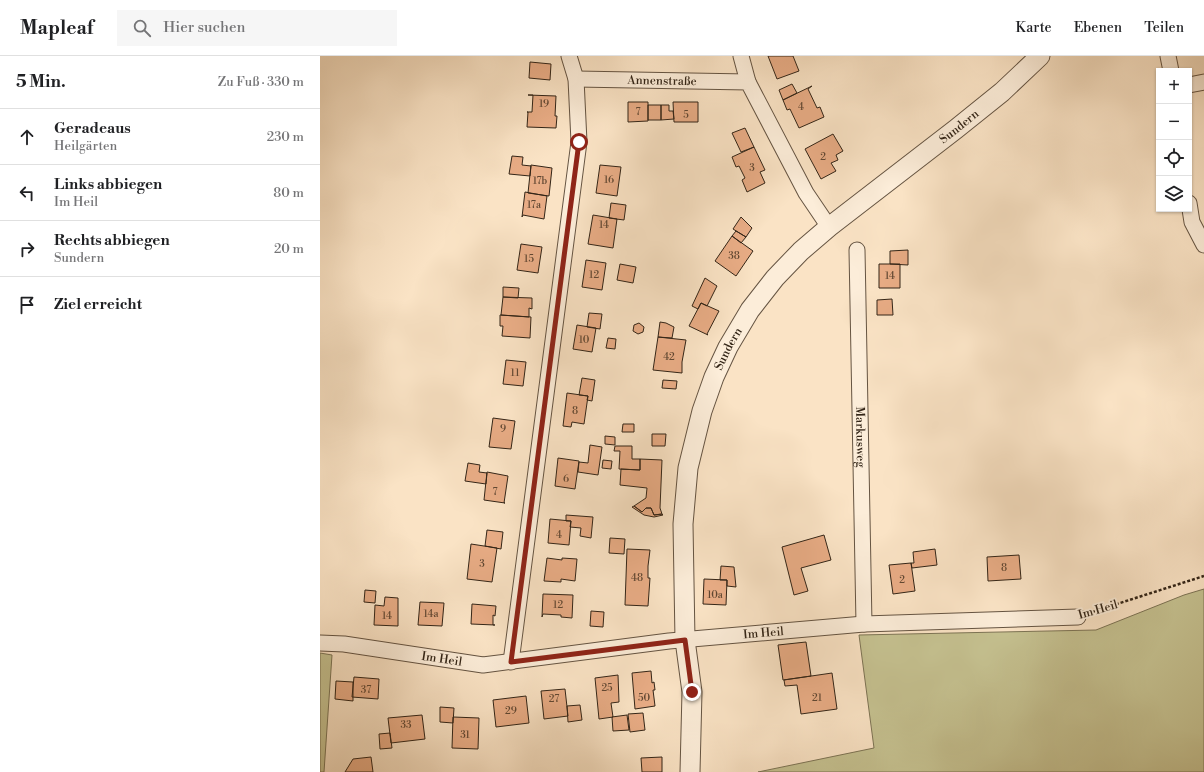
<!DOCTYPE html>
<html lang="de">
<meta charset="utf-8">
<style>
:root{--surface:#fff;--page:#f6f6f6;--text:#202124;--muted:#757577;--line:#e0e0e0}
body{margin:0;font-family:"Libre Bodoni",serif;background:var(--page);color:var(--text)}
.controls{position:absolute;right:12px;top:12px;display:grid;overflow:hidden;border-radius:0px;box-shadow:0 1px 3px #0004}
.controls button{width:36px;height:36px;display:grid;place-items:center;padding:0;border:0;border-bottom:1px solid var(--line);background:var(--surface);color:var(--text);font:20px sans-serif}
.stop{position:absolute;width:12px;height:12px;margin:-9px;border:3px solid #8f2418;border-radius:50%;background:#fff}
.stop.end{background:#8f2418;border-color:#fff;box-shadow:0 1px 4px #0008}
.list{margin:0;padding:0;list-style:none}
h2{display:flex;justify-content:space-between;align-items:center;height:52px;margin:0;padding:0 16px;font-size:17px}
h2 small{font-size:13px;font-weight:400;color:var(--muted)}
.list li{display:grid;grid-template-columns:26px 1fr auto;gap:12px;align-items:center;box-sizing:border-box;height:56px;padding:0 16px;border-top:1px solid var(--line)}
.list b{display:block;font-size:15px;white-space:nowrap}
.list p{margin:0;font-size:13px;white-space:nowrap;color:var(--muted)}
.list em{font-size:13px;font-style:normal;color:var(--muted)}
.icon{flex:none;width:22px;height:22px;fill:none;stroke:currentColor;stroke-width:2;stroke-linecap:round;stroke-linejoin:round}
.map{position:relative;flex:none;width:884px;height:716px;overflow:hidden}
header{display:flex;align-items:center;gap:24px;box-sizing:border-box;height:56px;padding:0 20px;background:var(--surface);border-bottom:1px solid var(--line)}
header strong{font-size:19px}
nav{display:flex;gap:22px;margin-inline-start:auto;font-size:14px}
.search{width:280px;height:36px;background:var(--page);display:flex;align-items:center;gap:10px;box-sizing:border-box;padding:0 14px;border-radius:0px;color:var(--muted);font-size:15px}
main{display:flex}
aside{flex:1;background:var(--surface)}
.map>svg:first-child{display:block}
</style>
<header>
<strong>Mapleaf</strong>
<div class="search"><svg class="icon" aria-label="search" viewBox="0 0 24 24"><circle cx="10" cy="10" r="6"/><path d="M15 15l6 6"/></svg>Hier suchen</div>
<nav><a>Karte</a><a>Ebenen</a><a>Teilen</a></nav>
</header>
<main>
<aside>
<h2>5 Min.<small>Zu Fuß · 330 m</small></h2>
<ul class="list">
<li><svg class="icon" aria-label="ahead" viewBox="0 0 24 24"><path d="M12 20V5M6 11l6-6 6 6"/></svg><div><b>Geradeaus</b><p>Heilgärten</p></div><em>230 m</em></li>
<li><svg class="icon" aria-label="left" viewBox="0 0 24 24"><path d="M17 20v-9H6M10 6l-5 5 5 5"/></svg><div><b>Links abbiegen</b><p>Im Heil</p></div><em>80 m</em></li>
<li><svg class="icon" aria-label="right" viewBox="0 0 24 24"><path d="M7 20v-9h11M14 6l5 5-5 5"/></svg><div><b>Rechts abbiegen</b><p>Sundern</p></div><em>20 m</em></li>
<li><svg class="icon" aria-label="arrive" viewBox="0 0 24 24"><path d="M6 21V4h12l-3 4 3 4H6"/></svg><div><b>Ziel erreicht</b></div></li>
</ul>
</aside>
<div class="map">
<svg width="884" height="716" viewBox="0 0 884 716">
<rect width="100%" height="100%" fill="#fae3c5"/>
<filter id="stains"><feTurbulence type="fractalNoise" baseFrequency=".005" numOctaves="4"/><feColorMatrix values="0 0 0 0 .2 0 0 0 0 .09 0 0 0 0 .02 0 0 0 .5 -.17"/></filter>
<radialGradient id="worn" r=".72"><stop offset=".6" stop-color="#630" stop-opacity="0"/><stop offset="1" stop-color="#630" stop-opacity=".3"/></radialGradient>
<path fill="#c5c190" stroke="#7c7354" d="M884 533V716H438L554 692 539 579 776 574 864 539Z
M0 597 12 599 4 716H0Z"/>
<path fill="#e8ac85" stroke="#332517" d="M448 0H473L479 15 457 23Z
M210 6 231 8 230 24 209 22Z
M472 28 477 37 463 44 459 34Z
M492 30 488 33 497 52 500 51 504 61 479 72 470 53 467 54 463 44Z
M208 39 236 40 235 60H237L236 72 207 71 208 56H207H212L213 39Z
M308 46H328V65L308 66Z
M353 46H378V66H354Z
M328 49H341V64H328Z
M341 49H349V55H353L354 63 341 64Z
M425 72 434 91 421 96 412 77Z
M513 78 523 95 516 99 518 104 511 107 516 115 501 123 485 93Z
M434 91 445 114 440 116 445 127 427 136 422 124 425 122 419 110 416 111 412 101Z
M192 100 203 101 202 109 211 110 210 120 189 118Z
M211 109 232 112 229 140 208 137Z
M280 109 301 111 297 140 276 137Z
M205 136 227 140 224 163 203 159 202 161Z
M291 147 306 149 304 164 289 162Z
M273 159 297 163 293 192 268 188Z
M421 161 432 172 426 181 413 173Z
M416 175 426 181 421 187 412 180Z
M412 180 433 195 416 220 395 205Z
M201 188 222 191 218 217 197 214Z
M588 194V209L570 208V195Z
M266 204 286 207 282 234 262 231Z
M300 208 316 211 313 227 297 224Z
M559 208H580V232H559Z
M385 222 397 230 387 250 381 247 378 253 372 250Z
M183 231 199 232 198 242 183 241Z
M183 241 212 242V253L209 252V261L181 259Z
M572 243 573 259H557V244Z
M381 247 399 255 387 278 388 279 369 270Z
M269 257 282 258 280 273 267 271Z
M180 259 211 261 210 282 182 280 183 270H180Z
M340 266 346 267 354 271 352 282 338 281Z
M319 267 324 271 323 276 318 278 313 275 314 269Z
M257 269 276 272 272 296 253 293Z
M338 281 366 284 362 306V317L333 314Z
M288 282 296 283 295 293 286 292Z
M186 304 206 306 203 330 183 328Z
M262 322 275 324 272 345 267 344 268 340 259 339Z
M343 324 357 325 356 333 342 332Z
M247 337 268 340 264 368 252 366 251 371 243 370Z
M173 362 195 365 191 393 169 391Z
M303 368H314V376H302Z
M332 378H346L345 390H332Z
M285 380 295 381V389L285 388Z
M270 389 282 391 278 419 258 416 259 406 268 407Z
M295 390H312V403H320V414L299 413 300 395H294Z
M238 402 259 405 255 433 235 430Z
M320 403 342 404 340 452 342 458 334 459 331 452H326L322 456 314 450 326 442 327 432 300 429 301 413 320 414Z
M283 404 292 405 291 413 282 412Z
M148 407 160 409 159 416 167 417 166 428 145 425Z
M167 416 188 420 184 447H185L164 444Z
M314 450 322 456 326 452H331L334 459 342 458 343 459 334 461 324 459 312 451Z
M246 459 273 461 271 482 260 480 261 472 250 471 251 465H246Z
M230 463 251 465 249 489 228 487Z
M167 474 183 476 181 493 165 490Z
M504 479 511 504 481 512 488 535 474 539 462 491Z
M290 482 305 483 304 498 289 497Z
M151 488 177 492 172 526 147 523Z
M307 493 330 494 328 510V522H330L328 550 305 549Z
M615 493 617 509 592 512 591 507H594L593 496Z
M699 499 701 523 668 525 667 501Z
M227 502 242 504V502L257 503 255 525 241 523V526L224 525Z
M591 507 595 535 573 538 569 509Z
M401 510 414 511 416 531 407 530V524H400Z
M384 523 407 524 406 549 383 548Z
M45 534 56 535 55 547 44 546Z
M223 538 253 539 252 562 241 561V559L223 558 222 561Z
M65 541 78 542V570L54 569 55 549 64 550Z
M100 546 124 547 122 570 98 569Z
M152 548 176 550 175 560 173 559V569H175L151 568Z
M271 555 284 556 283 571 270 570Z
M486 586 491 620 463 624 458 589Z
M331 615 332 627 334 626 335 634H333L335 650 315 653 312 617Z
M512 617 517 653 481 658 477 629 465 630 464 624Z
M298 619 299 646 291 647 293 661 279 663 275 622Z
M34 621 59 623 58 643 32 641Z
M16 625 33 626V645L15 643Z
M245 633 248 660 224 663 221 635Z
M206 640 209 667 176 671 173 644Z
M260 649 262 664 248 666 247 650Z
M120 651 134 652 133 667 120 666Z
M323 657 325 674 310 676 308 658Z
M102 659 105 683 71 687 68 662Z
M307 659 309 674 293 675 292 661Z
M133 661 159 662 158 693 132 692Z
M70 677 72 692 60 693 59 678Z
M51 701 53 716H25L33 703Z
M342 701V716H322L321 702Z"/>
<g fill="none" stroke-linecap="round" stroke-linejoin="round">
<defs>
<g id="minor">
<path d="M421 0 428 26"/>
<path d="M848 0 851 15"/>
<path id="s1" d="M256 23 428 26 486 137 509 171"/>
<path d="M869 29 884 26"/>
<path d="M869 147 872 166 884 189"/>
<path id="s2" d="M537 194 544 568"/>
<path id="s3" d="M0 587 24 588 163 609 349 585 544 568 758 561"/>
<path d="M191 606 259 86 256 23 249 0"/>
</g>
<g id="tertiary">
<path id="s4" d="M370 716 372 636 365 584 363 468 368 412 382 355 394 321 408 291 430 254 455 222 481 195 509 171 636 73 682 36 720 0"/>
</g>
</defs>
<use href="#minor" stroke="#655442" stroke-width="17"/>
<use href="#tertiary" stroke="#655442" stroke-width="21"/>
<path stroke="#332517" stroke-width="2.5" stroke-dasharray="3 2" stroke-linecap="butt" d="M772 556 884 520"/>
<use href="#minor" stroke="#fcedd9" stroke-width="15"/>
<use href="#tertiary" stroke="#fcedd9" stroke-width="19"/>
</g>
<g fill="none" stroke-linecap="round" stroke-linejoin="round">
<path stroke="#8f2418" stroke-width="5" d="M259 86 191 606 365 584 372 636"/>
</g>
<g text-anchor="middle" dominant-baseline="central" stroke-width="3.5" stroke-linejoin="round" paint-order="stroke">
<g font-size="10" fill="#604732">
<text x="224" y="48">19</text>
<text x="481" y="51">4</text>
<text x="318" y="56">7</text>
<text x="366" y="59">5</text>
<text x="503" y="101">2</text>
<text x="432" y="112">3</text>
<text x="289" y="124">16</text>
<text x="220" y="125">17b</text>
<text x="214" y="149">17a</text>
<text x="284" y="169">14</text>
<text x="414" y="200">38</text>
<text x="209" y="203">15</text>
<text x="274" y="219">12</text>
<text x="570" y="220">14</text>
<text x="264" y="284">10</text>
<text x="349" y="301">42</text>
<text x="195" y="317">11</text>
<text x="255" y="355">8</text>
<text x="183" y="373">9</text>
<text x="246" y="423">6</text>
<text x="175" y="436">7</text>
<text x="239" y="479">4</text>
<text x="162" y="508">3</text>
<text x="684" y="512">8</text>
<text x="317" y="522">48</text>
<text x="582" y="524">2</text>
<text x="395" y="539">10a</text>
<text x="238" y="549">12</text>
<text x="111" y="558">14a</text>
<text x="67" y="560">14</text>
<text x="287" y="632">25</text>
<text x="46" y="634">37</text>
<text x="324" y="642">50</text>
<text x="497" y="642">21</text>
<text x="234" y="643">27</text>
<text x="191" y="655">29</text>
<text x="86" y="669">33</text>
<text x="145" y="679">31</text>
</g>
<g font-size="12" fill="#332517" stroke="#fcedd9">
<text stroke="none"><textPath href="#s1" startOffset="86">Annenstraße</textPath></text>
<text stroke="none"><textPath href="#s4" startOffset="755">Sundern</textPath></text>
<text stroke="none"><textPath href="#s4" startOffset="431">Sundern</textPath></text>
<text stroke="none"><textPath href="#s2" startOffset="187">Markusweg</textPath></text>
<text transform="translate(778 554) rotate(-16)">Im Heil</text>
<text stroke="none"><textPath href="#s3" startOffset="447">Im Heil</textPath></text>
<text stroke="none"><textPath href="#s3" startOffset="123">Im Heil</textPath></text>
</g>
</g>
<rect width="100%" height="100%" filter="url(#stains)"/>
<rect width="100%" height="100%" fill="url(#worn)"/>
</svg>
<div class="controls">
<button>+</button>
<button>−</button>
<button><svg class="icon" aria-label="locate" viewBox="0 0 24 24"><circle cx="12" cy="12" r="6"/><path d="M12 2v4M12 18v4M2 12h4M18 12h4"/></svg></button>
<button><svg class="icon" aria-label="layers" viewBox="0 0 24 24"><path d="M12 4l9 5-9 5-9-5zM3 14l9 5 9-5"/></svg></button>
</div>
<div class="stop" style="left:259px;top:86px"></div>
<div class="stop end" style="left:372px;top:636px"></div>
</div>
</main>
